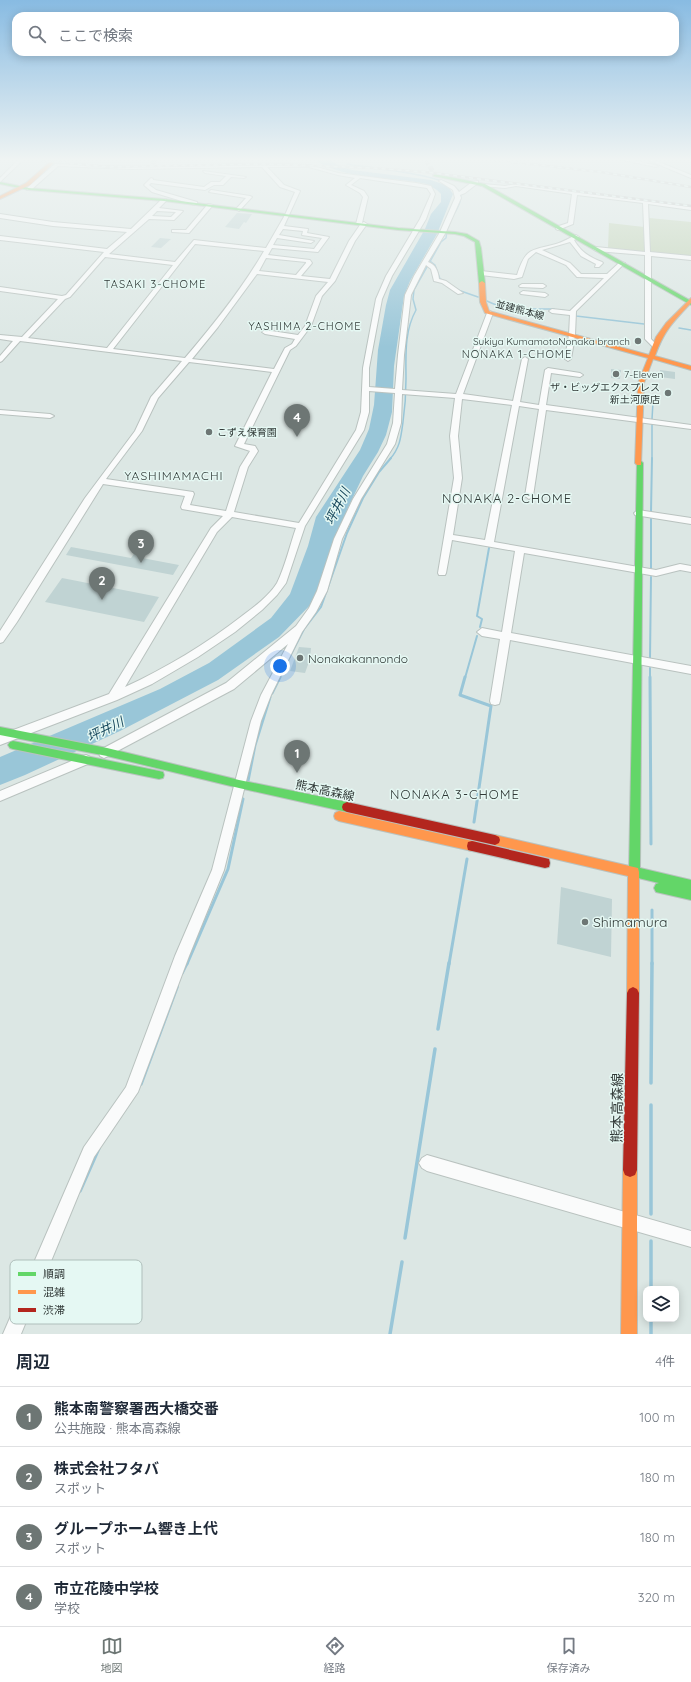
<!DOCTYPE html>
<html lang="ja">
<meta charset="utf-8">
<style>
:root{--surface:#fff;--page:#f6f6f7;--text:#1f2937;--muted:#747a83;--line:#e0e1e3;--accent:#6d7674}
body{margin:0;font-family:Quicksand,"Noto Sans JP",sans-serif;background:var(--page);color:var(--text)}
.controls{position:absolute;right:12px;bottom:12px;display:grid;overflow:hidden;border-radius:8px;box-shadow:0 2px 10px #0003}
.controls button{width:36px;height:36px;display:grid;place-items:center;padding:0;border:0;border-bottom:1px solid var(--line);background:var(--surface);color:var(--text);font:20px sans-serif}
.you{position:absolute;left:280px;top:666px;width:14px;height:14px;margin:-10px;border:3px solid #fff;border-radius:50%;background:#1a73e8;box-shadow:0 0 0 6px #1a73e833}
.badge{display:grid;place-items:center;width:26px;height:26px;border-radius:50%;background:var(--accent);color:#fff;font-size:13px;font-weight:700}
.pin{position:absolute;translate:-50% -33px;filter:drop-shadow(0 1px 2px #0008)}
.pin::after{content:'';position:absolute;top:21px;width:14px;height:12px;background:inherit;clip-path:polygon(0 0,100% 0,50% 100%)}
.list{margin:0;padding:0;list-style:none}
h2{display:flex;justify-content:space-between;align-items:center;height:52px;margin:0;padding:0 16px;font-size:17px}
h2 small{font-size:13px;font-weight:400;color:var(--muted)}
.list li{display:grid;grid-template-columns:26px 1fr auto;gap:12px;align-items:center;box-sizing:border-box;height:60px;padding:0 16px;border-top:1px solid var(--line)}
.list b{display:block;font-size:15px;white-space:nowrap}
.list p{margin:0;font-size:13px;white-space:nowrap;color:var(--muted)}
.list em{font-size:13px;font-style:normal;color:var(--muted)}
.icon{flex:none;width:22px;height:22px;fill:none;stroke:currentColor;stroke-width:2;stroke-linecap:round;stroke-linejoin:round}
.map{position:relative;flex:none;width:691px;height:1334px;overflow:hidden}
.search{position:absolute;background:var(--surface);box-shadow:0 2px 10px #0003;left:12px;right:12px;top:12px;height:44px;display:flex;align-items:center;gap:10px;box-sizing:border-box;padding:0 14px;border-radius:12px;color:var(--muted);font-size:15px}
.sheet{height:292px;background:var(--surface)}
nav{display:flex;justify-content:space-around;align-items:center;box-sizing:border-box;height:56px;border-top:1px solid var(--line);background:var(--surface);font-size:11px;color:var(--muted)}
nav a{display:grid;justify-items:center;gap:2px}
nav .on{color:var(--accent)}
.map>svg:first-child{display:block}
</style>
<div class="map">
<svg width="691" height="1334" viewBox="0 0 691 1334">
<rect width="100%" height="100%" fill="#dce7e4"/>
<path fill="#c3d4b8" d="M649 218 691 222V256L650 252Z
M609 223 644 227 645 252 608 248Z"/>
<path fill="#99c6d8" d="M315 160H329L342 167 352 170 431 180 448 186 453 194 437 234 410 281 404 296 394 366 392 412 386 435 378 452 363 476 348 508 326 563 317 598 279 637 218 680 120 731 25 775 0 785V757L160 689 209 663 271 618 290 594 308 546 316 517 360 450 369 429 374 405 378 350 386 305 390 290 425 229 431 214 441 202V194L437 190 427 184C390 176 348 181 315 160Z"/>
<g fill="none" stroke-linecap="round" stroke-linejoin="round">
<path stroke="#99c6d8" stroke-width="1.5" d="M347 164C368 168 452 174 460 193 463 200 456 210 453 216
M430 261 435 265 440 279 445 281
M458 290 478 297
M487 301C511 313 529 308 554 309
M559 310 568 311
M576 311V316L644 324
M679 328 691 330
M652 419 653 402
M390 459C400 448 401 437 403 422 405 408 406 394 406 379 406 355 404 332 416 310L413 299 414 290 441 242 446 238 447 231
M652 459V425"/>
<path stroke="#99c6d8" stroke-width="2" d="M651 512 652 458
M651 519V568
M480 627 482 619 477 616 489 548
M650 658 651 577
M650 668V678
M279 678 304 629 321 607 347 533 363 498 379 472 391 458
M465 678 477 636"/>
<path stroke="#99c6d8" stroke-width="3" d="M465 677 460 695 491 706 474 822
M650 677 651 844
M272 693 280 677
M248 781 255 745 270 697
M187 964 228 869 243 799
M449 964 467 859
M652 964V910"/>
<path stroke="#99c6d8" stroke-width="3.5" d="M182 973 187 963
M438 1029 449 963
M651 1083 652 963
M141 1084 177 987
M651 1105V1214
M80 1191 99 1148
M405 1238 435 1049
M651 1241V1289
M651 1319V1334
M390 1334 402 1262"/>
</g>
<path fill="#c0d3d3" d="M237 213 252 214 246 223 244 222 239 229 225 227Z
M160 238 171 239 161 248 151 247Z
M611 369 621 370 620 379 611 378Z
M660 370 675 372V379L660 377Z
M71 547 131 558 136 551 145 553 142 558 179 565 173 575 66 555Z
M62 578 159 597 144 622 45 602Z
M299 647 311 648 310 659 305 673 290 671Z
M561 887 612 899 611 957 557 944Z"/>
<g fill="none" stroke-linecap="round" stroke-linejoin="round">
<path stroke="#bac4c1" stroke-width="5" stroke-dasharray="5 2.5" stroke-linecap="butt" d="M152 160 158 167
M426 160 435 175"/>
<defs>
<path id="street" d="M18 160H23L0 182V178Z
M623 160H633L658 166 656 167Z
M648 160H654L691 175V178Z
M55 164 131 167 263 164 309 165 338 173 416 183 431 186 435 194 426 219 392 276 382 299 369 368V387L395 389 398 355 405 295 414 276 440 232 455 198 453 190 439 181 441 180 454 186 459 192 472 182 478 181V183L465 193 460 195 461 198 446 232 428 262C436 265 438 271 439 279L446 281 463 293 458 294 442 283 434 281 431 269 426 265 411 295 404 355 402 390 456 394 487 313 490 311 493 313 463 394 513 401 522 359 525 357 528 359 520 402 539 405 545 370 548 368 580 373 583 375 580 377 551 373 546 405 691 425V429L546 410 533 496 529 499 525 496 539 409 519 406 494 542 656 570 680 564 691 566V572L680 570 656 576 524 553 511 633 691 666V674L510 640 500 701 499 704 495 705 491 704 490 701 500 639 482 636 477 632 482 628 502 632 515 551 452 540 446 573 445 575H439L438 573 454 478 450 436 455 398 402 394 401 423 395 444 361 499 342 539 327 591 316 612 302 632 271 695 261 721 224 870 189 956 138 1092 94 1157 21 1334H3L84 1147 126 1087 175 956 212 870 251 721 261 695 288 644 234 689 108 756 104 758 100 756 99 753 100 750 226 683 296 626 309 608 317 591 334 539 353 499 387 444 393 423 395 393 369 391V412L364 430 305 526 286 583 277 595 262 610 235 632 198 657 152 684 117 700 0 745V735L109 694 211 528 223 516 182 509 181 507 185 496 103 484 17 622 3 642 0 643V631L85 498 135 431 151 397 182 361 20 341 2 361 0 362V356L13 341 0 339V335L22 337 58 299 0 291V287L62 296 66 295 104 252 0 240V236L107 249 127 232 53 226 0 218V214L53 222 131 229 162 199H166V201L159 208 183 211 174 220 149 219 109 254 175 262 194 240 266 248 285 215 295 192 280 187 262 167 131 169 58 166 31 190H27V188ZM267 167H309L338 175 355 178 346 185 360 193 363 197 356 224 360 225 349 241 330 279 301 276 312 263 310 260 268 255 272 248 318 252 329 237 307 233 308 229 284 226 300 191 284 185ZM360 178 427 188 431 194 420 219 386 276 376 299 363 368 361 412 356 430 299 523 234 512 248 467 258 451 255 446 244 444 290 350 296 346 311 326 322 296 335 281 355 241 367 224 364 222 362 223 368 197 364 191 351 185ZM157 211 176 212 171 217 152 216ZM283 229 303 231 302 235 322 238 314 249 273 245 277 238 311 243 314 241 279 235ZM195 244 264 251C242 289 214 324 185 358L113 349ZM105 257 173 265 107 348 28 338 65 299 70 297ZM266 258 306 262V263L296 275 259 271ZM257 274 328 282 316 296 305 326 298 335 265 330 262 332 265 334 295 339 292 344 285 348 274 369 192 359 218 327ZM189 362 272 372 235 446 250 451 240 467 226 511 190 505 194 494 193 492 106 479 142 431 158 398ZM462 399 512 405 485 540 453 535 462 478 458 436ZM232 517 296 528C290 545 285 567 277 583 269 596 254 607 242 616 206 644 166 668 125 687L217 532Z
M203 171 246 177 244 178 231 177 223 185H214L205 190 151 183 149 185 156 190 197 202V204L195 205 152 192 144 185 151 178 153 179V180L204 187 211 182H220L226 176 205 173Z
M483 184 505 186 516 184 691 206V210L648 204 650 252 691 256V260L651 256V339L658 346V348H654L645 339V255L596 251 593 249 596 247 645 252 643 203 577 195 573 224 558 230 556 229V227L568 223 572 194 516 186 505 188 481 186Z
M211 190 250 196 252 197 239 211 236 209 246 198 209 192Z
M208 204 213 205 189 233 172 232V230H186Z
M576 235 579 237 574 240C581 252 589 257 602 262L603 263 599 267H595L596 264 581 256 570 242 542 250 570 263 581 274H607L620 262 625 263 576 311 575 335 571 359 568 361 565 359 569 335 570 315 552 313 549 311 552 309 570 311 604 278 577 277 566 265 536 252 528 259 522 277 514 279 481 275 478 273 481 271 517 275C526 247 531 251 556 244 563 242 569 238 576 235Z
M522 284H543L546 286 543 288 520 287 519 286Z
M523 291 545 293 548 295 545 297 521 294 520 293Z
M0 410 50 414 54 416 50 418 0 414Z
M638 510 691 518V524L635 515 634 513Z
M86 755 90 757 91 760 90 763 0 801V791Z
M427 1155 691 1231V1247L427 1171 422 1168 419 1163 422 1158Z"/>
<path id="fast" d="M435 174 485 184 691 301V305L482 186 433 176Z
M0 182 29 188 164 199 398 228 455 232 467 234 479 241 481 248 485 283 482 285 479 283 475 242 464 236 455 234 398 230 164 201 29 190 0 184Z
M637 461H641L643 463 640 868 691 880V900L656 892 654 888 656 884 659 883 634 877 630 876 629 872Z
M0 727 107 748 239 780 347 802 351 804 352 807 351 810 347 812 239 788 107 756 0 735Z
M13 741 159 771 163 772 164 775 163 778 159 779 13 749 10 748 8 745 10 742Z"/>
<path id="slow" d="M52 160H57L30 185 0 199V196L26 183Z
M482 281 485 283 486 302 489 311 649 355 656 337 666 323 691 298V303C672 323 664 331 655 356L691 366V370L653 359 644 383 641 465H637L635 463 638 383 648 358 485 313 480 302 479 283Z
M339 811 472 841 476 842 477 846 476 850 472 851 339 821 335 819 334 816 335 813Z
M495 835 638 868 639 872V993L637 997 633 999 629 997 627 993 628 876 495 845 491 843 490 840 491 837Z
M630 1163 635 1165 637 1170V1334H621L623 1170 625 1165Z"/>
<path id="jam" d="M347 802 495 835 499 837 500 840 499 843 495 845 347 812 343 810 342 807 343 804Z
M472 841 545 858 549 859 550 863 549 867 545 868 472 851 468 850 467 846 468 842Z
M633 987 637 989 639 993 637 1170 635 1175 630 1177 625 1175 623 1170 627 993 629 989Z"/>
</defs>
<use href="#street" stroke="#b9c2bf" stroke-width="2"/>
<use href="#fast" stroke="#b9c2bf" stroke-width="2"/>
<use href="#slow" stroke="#b9c2bf" stroke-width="2"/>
<use href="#jam" stroke="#b9c2bf" stroke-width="2"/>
<use href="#street" fill="#fafbfb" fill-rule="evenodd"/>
<use href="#fast" fill="#63d668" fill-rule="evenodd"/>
<use href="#slow" fill="#ff974d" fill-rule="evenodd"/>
<use href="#jam" fill="#b3261e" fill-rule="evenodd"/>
<defs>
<path id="rail" d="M38 160 107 167 264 164 372 168 425 172 691 206
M494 160 601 172 691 187"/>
</defs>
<use href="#rail" stroke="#bfc2c1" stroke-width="2.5"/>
<use href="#rail" stroke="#e5f8f3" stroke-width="1.5" stroke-dasharray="4" stroke-linecap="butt"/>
</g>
<linearGradient id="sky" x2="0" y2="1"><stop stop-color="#88bbe2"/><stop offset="0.46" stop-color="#eff4f3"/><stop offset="1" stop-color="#eff4f3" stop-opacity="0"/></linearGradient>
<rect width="691" height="347" fill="url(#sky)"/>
<g fill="#6d7674" stroke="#e5f8f3" stroke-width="1.5">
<circle cx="638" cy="341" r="4"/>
<circle cx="616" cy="374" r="4"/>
<circle cx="668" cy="393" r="4"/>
<circle cx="209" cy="432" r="4"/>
<circle cx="300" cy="658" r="4"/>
<circle cx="585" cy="922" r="4"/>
</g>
<g text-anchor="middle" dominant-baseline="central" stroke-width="3" stroke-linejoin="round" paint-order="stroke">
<g font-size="10" fill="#313937" stroke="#e5f8f3">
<text transform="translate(520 310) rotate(15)">並建熊本線</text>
</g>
<g font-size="10" fill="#313937" stroke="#e5f8f3" text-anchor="end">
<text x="630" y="341">Sukiya KumamotoNonaka branch</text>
<text x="624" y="374" text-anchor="start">7-Eleven</text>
<text x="660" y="387">ザ・ビッグエクスプレス<tspan x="660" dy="12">新土河原店</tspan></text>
<text x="217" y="432" text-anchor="start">こずえ保育園</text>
</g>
<g font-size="11" letter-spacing="1" fill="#313937" stroke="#e5f8f3">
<text x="155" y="284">TASAKI 3-CHOME</text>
<text x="305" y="326">YASHIMA 2-CHOME</text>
<text x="517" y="354">NONAKA 1-CHOME</text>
</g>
<g font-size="12" letter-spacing="1" fill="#313937" stroke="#e5f8f3">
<text x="174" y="475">YASHIMAMACHI</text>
</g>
<g font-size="12" fill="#313937" stroke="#e5f8f3" text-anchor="start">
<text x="308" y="658">Nonakakannondo</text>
</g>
<g font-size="12" fill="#313937" stroke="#e5f8f3">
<text transform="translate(325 790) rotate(12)">熊本高森線</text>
</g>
<g font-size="13" letter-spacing="1" fill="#313937" stroke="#e5f8f3">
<text x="507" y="498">NONAKA 2-CHOME</text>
<text x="455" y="794">NONAKA 3-CHOME</text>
</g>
<g font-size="13" font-style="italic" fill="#1c4c60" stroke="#e5f8f3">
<text transform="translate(337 506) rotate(-63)">坪井川</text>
<text transform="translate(105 729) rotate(-26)">坪井川</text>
</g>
<g font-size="14" fill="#313937" stroke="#e5f8f3" text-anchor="start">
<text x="593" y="922">Shimamura</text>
</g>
<g font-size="14" fill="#313937" stroke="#e5f8f3">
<text transform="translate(617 1108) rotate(-89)">熊本高森線</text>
</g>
</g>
<rect x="10" y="1260" width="132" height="64" rx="6" fill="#e5f8f3" stroke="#afbfbb" stroke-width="1"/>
<rect x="18" y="1272" width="18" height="4" fill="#63d668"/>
<rect x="18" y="1290" width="18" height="4" fill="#ff974d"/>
<rect x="18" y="1308" width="18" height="4" fill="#b3261e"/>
<g font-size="11" fill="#313937">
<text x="43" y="1278">順調</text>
<text x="43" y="1296">混雑</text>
<text x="43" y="1314">渋滞</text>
</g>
</svg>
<div class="controls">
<button><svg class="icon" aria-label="layers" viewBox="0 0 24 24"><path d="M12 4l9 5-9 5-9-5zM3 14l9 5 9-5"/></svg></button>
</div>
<div class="you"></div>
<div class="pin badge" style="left:297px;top:773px">1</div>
<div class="pin badge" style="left:102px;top:600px">2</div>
<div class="pin badge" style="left:141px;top:563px">3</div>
<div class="pin badge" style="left:297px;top:437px">4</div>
<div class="search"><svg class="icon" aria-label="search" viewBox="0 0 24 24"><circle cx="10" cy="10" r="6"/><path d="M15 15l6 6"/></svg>ここで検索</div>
</div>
<section class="sheet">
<h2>周辺<small>4件</small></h2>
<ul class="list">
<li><span class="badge">1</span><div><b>熊本南警察署西大橋交番</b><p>公共施設 · 熊本高森線</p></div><em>100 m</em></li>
<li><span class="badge">2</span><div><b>株式会社フタバ</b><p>スポット</p></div><em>180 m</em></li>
<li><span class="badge">3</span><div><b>グループホーム響き上代</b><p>スポット</p></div><em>180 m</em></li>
<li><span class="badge">4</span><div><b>市立花陵中学校</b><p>学校</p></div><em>320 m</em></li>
</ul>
</section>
<nav>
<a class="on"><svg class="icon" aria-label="map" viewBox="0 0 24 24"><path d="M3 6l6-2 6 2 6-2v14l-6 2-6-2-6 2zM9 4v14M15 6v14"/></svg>地図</a>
<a><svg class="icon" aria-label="directions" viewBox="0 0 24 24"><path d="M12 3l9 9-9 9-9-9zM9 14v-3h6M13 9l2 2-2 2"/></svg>経路</a>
<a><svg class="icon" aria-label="saved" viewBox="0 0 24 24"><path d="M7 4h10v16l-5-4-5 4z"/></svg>保存済み</a>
</nav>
